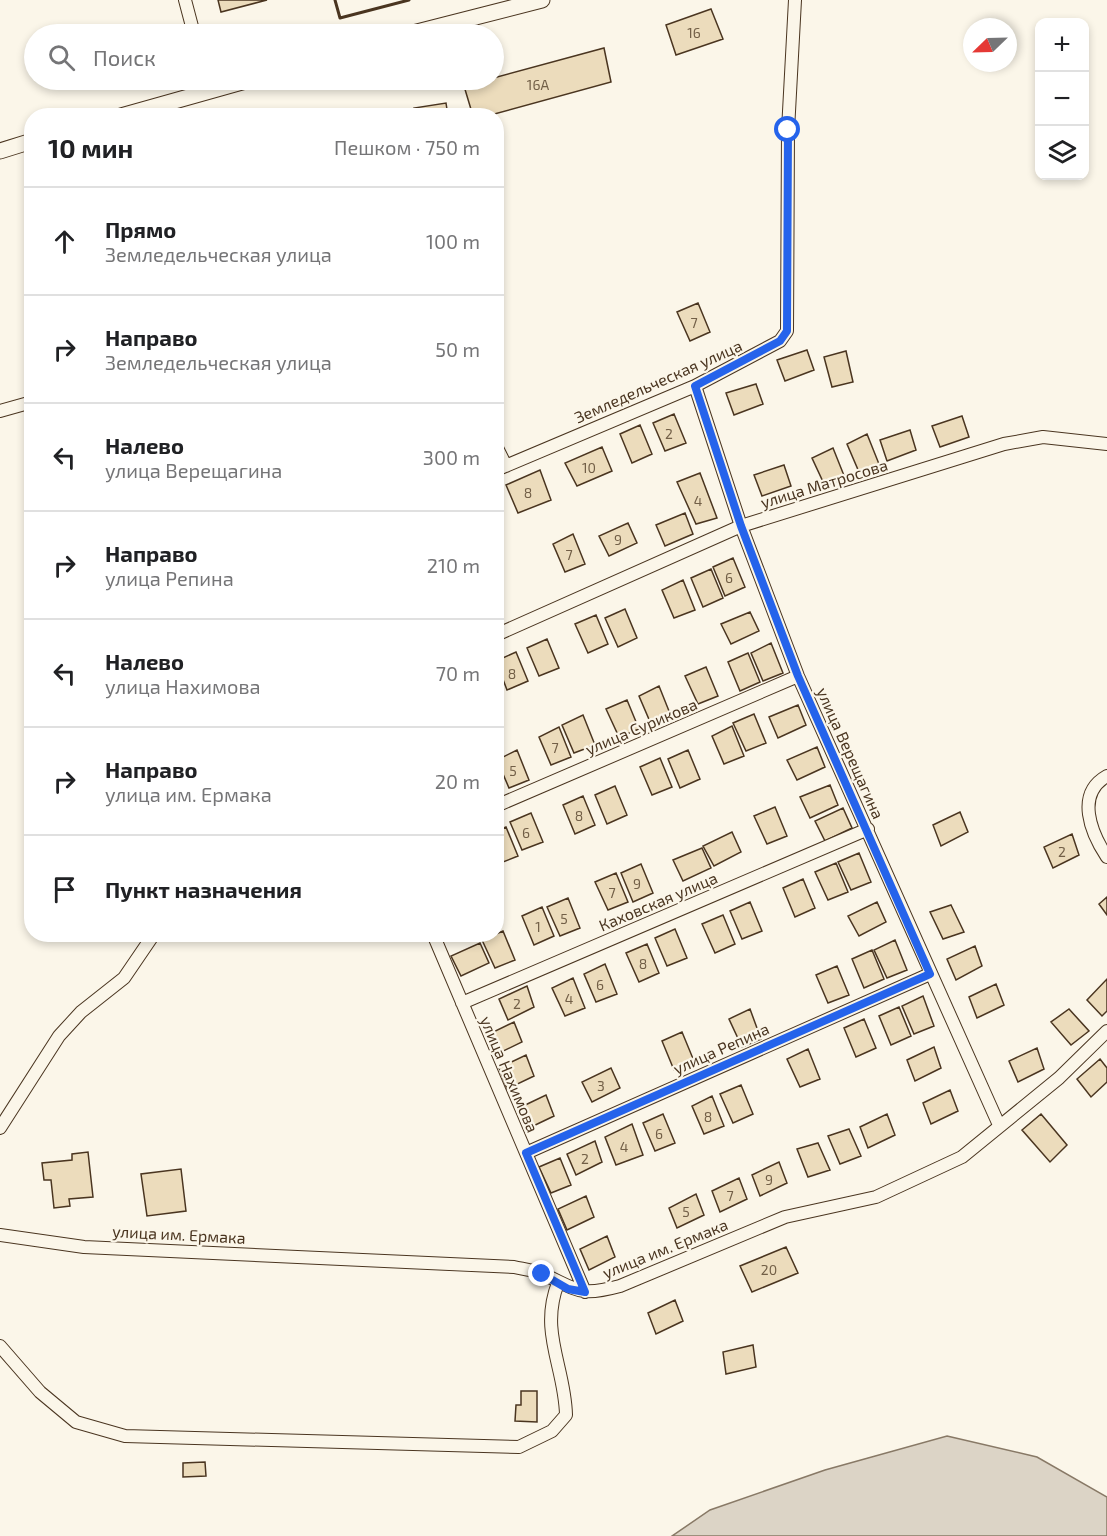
<!DOCTYPE html>
<html lang="ru">
<meta charset="utf-8">
<style>
:root{--surface:#fff;--page:#f2f2f2;--text:#202124;--muted:#757577;--line:#e0e0e0}
body{margin:0;font-family:"Exo 2",sans-serif;background:var(--page);color:var(--text)}
.controls{position:absolute;right:18px;top:18px;display:grid;overflow:hidden;border-radius:12px;box-shadow:0 3px 9px #0003}
.controls button{width:54px;height:54px;display:grid;place-items:center;padding:0;border:0;border-bottom:2px solid var(--line);background:var(--surface);color:var(--text);font:30px sans-serif}
.compass{position:absolute;left:963px;top:18px;width:54px;height:54px;border-radius:50%;background:var(--surface);box-shadow:0 3px 9px #0003;rotate:247deg}
.stop{position:absolute;width:18px;height:18px;margin:-14px;border:4px solid #2563eb;border-radius:50%;background:#fff}
.stop.end{background:#2563eb;border-color:#fff;box-shadow:0 2px 6px #0008}
.list{margin:0;padding:0;list-style:none}
h2{display:flex;justify-content:space-between;align-items:center;height:78px;margin:0;padding:0 24px;font-size:26px}
h2 small{font-size:20px;font-weight:400;color:var(--muted)}
.list li{display:grid;grid-template-columns:39px 1fr auto;gap:18px;align-items:center;box-sizing:border-box;height:108px;padding:0 24px;border-top:2px solid var(--line)}
.list b{display:block;font-size:22px;white-space:nowrap}
.list p{margin:0;font-size:20px;white-space:nowrap;color:var(--muted)}
.list em{font-size:20px;font-style:normal;color:var(--muted)}
.icon{flex:none;width:33px;height:33px;fill:none;stroke:currentColor;stroke-width:2;stroke-linecap:round;stroke-linejoin:round}
.map{position:relative;flex:none;width:1107px;height:1536px;overflow:hidden}
.search{position:absolute;background:var(--surface);box-shadow:0 3px 9px #0003;left:24px;top:24px;width:480px;height:66px;display:flex;align-items:center;gap:15px;box-sizing:border-box;padding:0 21px;border-radius:33px;color:var(--muted);font-size:22px}
.panel{position:absolute;background:var(--surface);box-shadow:0 3px 9px #0003;left:24px;top:108px;width:480px;height:834px;border-radius:24px}
.map>svg:first-child{display:block}
</style>
<div class="map">
<svg width="1107" height="1536" viewBox="0 0 1107 1536">
<rect width="100%" height="100%" fill="#fbf6e9"/>
<path fill="#dcd4c6" stroke="#887966" stroke-width="1.5" d="M947 1436 1037 1457 1107 1497V1536H672L710 1510 825 1470Z"/>
<path fill="#ecdcbc" stroke="#4a3520" stroke-width="1.5" d="M218 0H267L221 12Z
M711 9 723 39 676 55 666 25Z
M604 48 611 82 487 116H473L464 86Z
M446 103 448 116H416L414 108Z
M698 303 710 332 690 341 677 312Z
M807 350 814 370 785 381 777 360Z
M846 351 853 382 832 387 824 357Z
M756 384 763 404 734 415 726 393Z
M674 414 686 443 665 451 653 423Z
M962 416 969 437 940 447 932 426Z
M640 425 652 454 632 463 620 434Z
M910 430 916 450 887 461 880 440Z
M867 434 879 464 859 472 847 444Z
M602 447 612 471 577 486 565 463Z
M833 448 845 478 825 486 812 458Z
M784 465 791 486 762 496 754 475Z
M540 470 551 500 518 513 506 485Z
M700 473 717 518 696 524 677 482Z
M685 513 693 534 665 546 656 525Z
M628 523 637 543 609 556 599 536Z
M573 534 585 564 565 572 553 544Z
M733 558 745 587 725 596 713 567Z
M711 569 723 598 703 607 691 578Z
M683 580 695 610 674 618 662 590Z
M625 609 637 638 618 647 605 618Z
M750 612 759 631 731 644 721 624Z
M596 615 608 644 588 653 575 624Z
M547 639 559 668 539 676 527 648Z
M771 643 783 673 763 681 751 653Z
M516 652 528 681 507 690 496 661Z
M748 653 760 682 740 691 728 662Z
M706 667 718 696 698 704 685 676Z
M659 686 671 716 651 724 639 696Z
M627 700 639 729 619 737 606 709Z
M798 705 806 725 778 738 769 717Z
M754 714 766 743 746 751 733 723Z
M583 715 595 745 574 753 562 725Z
M732 726 744 756 724 764 712 736Z
M559 727 571 757 551 765 539 737Z
M817 747 825 767 797 780 787 760Z
M517 750 529 780 509 788 497 760Z
M688 750 700 779 680 788 668 759Z
M660 758 672 787 652 795 640 767Z
M830 785 838 805 810 818 800 797Z
M615 786 627 815 607 824 595 795Z
M583 796 595 825 575 834 563 805Z
M775 807 787 836 767 844 754 816Z
M843 808 852 828 825 841 815 821Z
M960 812 968 832 941 846 933 825Z
M531 813 543 842 522 850 510 822Z
M506 827 518 856 498 864 496 831Z
M732 832 741 852 714 866 703 846Z
M1072 834 1079 855 1053 868 1044 847Z
M702 848 711 868 683 881 673 860Z
M859 853 871 882 851 890 838 862Z
M836 863 848 892 828 900 815 872Z
M641 864 653 893 633 902 621 873Z
M616 873 628 902 608 910 595 882Z
M803 879 815 908 795 917 783 888Z
M1107 897V915L1099 904Z
M568 898 580 928 560 936 547 907Z
M750 902 762 931 742 939 730 911Z
M877 902 886 922 859 936 848 916Z
M951 905 964 932 943 939 930 912Z
M542 907 554 936 534 945 522 916Z
M723 915 735 944 715 953 702 924Z
M675 929 687 958 667 966 655 938Z
M503 931 515 960 495 968 482 940Z
M895 940 907 970 887 978 874 950Z
M480 943 489 963 461 976 451 956Z
M647 944 659 973 639 982 626 953Z
M975 946 982 966 956 980 947 959Z
M872 950 884 979 864 988 852 959Z
M605 964 617 994 596 1002 584 974Z
M837 966 849 995 828 1003 816 975Z
M573 978 585 1008 565 1016 552 988Z
M1107 979V1011L1102 1016 1087 1000Z
M996 984 1004 1005 977 1018 969 997Z
M527 986 534 1007 508 1020 499 999Z
M923 996 934 1026 914 1034 902 1006Z
M899 1007 911 1036 891 1045 879 1016Z
M750 1009 761 1039 742 1047 729 1019Z
M1069 1009 1089 1031 1071 1045 1051 1022Z
M864 1019 876 1048 856 1057 844 1028Z
M514 1022 522 1042 495 1055 487 1035Z
M682 1032 694 1061 674 1070 662 1041Z
M934 1047 941 1068 915 1081 907 1060Z
M1037 1048 1044 1069 1018 1082 1009 1061Z
M808 1049 820 1079 800 1087 787 1059Z
M526 1055 534 1076 507 1089 499 1068Z
M1100 1059 1107 1068V1082L1091 1097 1077 1079Z
M611 1068 620 1088 592 1102 582 1082Z
M741 1085 753 1114 733 1123 720 1094Z
M950 1090 958 1111 931 1124 923 1103Z
M546 1095 554 1116 527 1129 519 1108Z
M712 1096 724 1126 704 1134 692 1106Z
M663 1114 675 1143 655 1151 643 1123Z
M887 1114 895 1135 868 1148 860 1127Z
M1041 1114 1067 1145 1050 1162 1022 1130Z
M632 1124 643 1155 616 1165 605 1137Z
M849 1129 861 1156 840 1164 828 1136Z
M595 1141 602 1162 576 1175 567 1154Z
M818 1143 830 1170 808 1177 797 1149Z
M88 1152 93 1197 69 1199 70 1206 54 1208 51 1180H44L42 1163 72 1160V1154Z
M560 1158 571 1185 551 1193 539 1167Z
M779 1162 787 1183 760 1196 752 1175Z
M181 1169 186 1211 147 1216 141 1174Z
M739 1178 747 1199 720 1212 712 1191Z
M696 1194 704 1215 677 1228 669 1208Z
M586 1196 594 1217 567 1230 558 1209Z
M607 1236 615 1257 589 1270 580 1249Z
M786 1247 798 1273 752 1292 740 1266Z
M675 1300 683 1321 656 1334 648 1313Z
M753 1345 756 1367 726 1374 723 1352Z
M521 1391H537V1422L515 1421 516 1405H521Z
M205 1462 206 1476 183 1477V1463Z"/>
<g fill="none" stroke-linecap="round" stroke-linejoin="round">
<defs>
<path id="minor" d="M185 0 194 34
M695 386 741 526 798 676 999 1125
M0 411 32 402
M496 446 506 466
M496 470 695 386 780 341 787 331 788 130 795 0
M496 635 741 526 1004 444 1043 437 1107 444
M1107 776C1075 794 1091 833 1107 857
M496 806 798 676
M433 934 585 1292
M462 1003 868 829
M0 1128 59 1036 81 1012 124 978 154 934
M526 1153 930 974
M0 1235 84 1247 514 1267C523 1269 534 1270 543 1274 578 1290 579 1297 620 1286L785 1217 876 1197 962 1157 1059 1078 1107 1031
M0 1346 40 1392 76 1422 125 1436 519 1447 552 1431 566 1415C565 1367 539 1332 558 1283"/>
<path id="tertiary" d="M409 34 542 0
M121 116 249 80
M0 151 32 141"/>
</defs>
<use href="#minor" stroke="#4a3520" stroke-width="14"/>
<use href="#tertiary" stroke="#4a3520" stroke-width="17"/>
<use href="#minor" stroke="#fbf6e9" stroke-width="12"/>
<use href="#tertiary" stroke="#fbf6e9" stroke-width="15"/>
<path stroke="#4a3520" stroke-width="3" d="M335 0 340 18 409 0"/>
</g>
<g fill="none" stroke-linecap="round" stroke-linejoin="round">
<path stroke="#2563eb" stroke-width="8" d="M542 1274 568 1289 585 1292 526 1153 930 974 798 676 741 526 695 386 780 341 787 331 788 130"/>
</g>
<g text-anchor="middle" dominant-baseline="central" stroke-width="4.5" stroke-linejoin="round" paint-order="stroke">
<g font-size="14" fill="#725f47">
<text x="694" y="32">16</text>
<text x="538" y="84">16А</text>
<text x="694" y="322">7</text>
<text x="669" y="433">2</text>
<text x="589" y="467">10</text>
<text x="528" y="492">8</text>
<text x="698" y="500">4</text>
<text x="618" y="539">9</text>
<text x="569" y="554">7</text>
<text x="729" y="577">6</text>
<text x="512" y="673">8</text>
<text x="555" y="747">7</text>
<text x="513" y="770">5</text>
<text x="579" y="815">8</text>
<text x="526" y="832">6</text>
<text x="1062" y="851">2</text>
<text x="637" y="883">9</text>
<text x="612" y="892">7</text>
<text x="564" y="918">5</text>
<text x="538" y="926">1</text>
<text x="643" y="963">8</text>
<text x="600" y="984">6</text>
<text x="569" y="998">4</text>
<text x="517" y="1003">2</text>
<text x="601" y="1085">3</text>
<text x="708" y="1116">8</text>
<text x="659" y="1133">6</text>
<text x="624" y="1146">4</text>
<text x="585" y="1158">2</text>
<text x="769" y="1179">9</text>
<text x="730" y="1195">7</text>
<text x="686" y="1211">5</text>
<text x="769" y="1269">20</text>
</g>
<g font-size="16" fill="#4a3520" stroke="#fbf6e9">
<text transform="translate(658 381) rotate(-24)">Земледельческая улица</text>
<text transform="translate(824 483) rotate(-17)">улица Матросова</text>
<text transform="translate(641 726) rotate(-23)">улица Сурикова</text>
<text transform="translate(851 753) rotate(66)">улица Верещагина</text>
<text transform="translate(658 901) rotate(-23)">Каховская улица</text>
<text transform="translate(721 1048) rotate(-24)">улица Репина</text>
<text transform="translate(510 1074) rotate(67)">улица Нахимова</text>
<text transform="translate(179 1234) rotate(3)">улица им. Ермака</text>
<text transform="translate(665 1248) rotate(-22)">улица им. Ермака</text>
</g>
</g>
</svg>
<div class="controls">
<button>+</button>
<button>−</button>
<button><svg class="icon" aria-label="layers" viewBox="0 0 24 24"><path d="M12 4l9 5-9 5-9-5zM3 14l9 5 9-5"/></svg></button>
</div>
<svg class="compass" viewBox="-18 -18 36 36"><path d="M0-13l5 13h-10z" fill="#e53935"/><path d="M0 13l5-13h-10z" fill="#757577"/></svg>
<div class="stop" style="left:788px;top:130px"></div>
<div class="stop end" style="left:542px;top:1274px"></div>
<div class="search"><svg class="icon" aria-label="search" viewBox="0 0 24 24"><circle cx="10" cy="10" r="6"/><path d="M15 15l6 6"/></svg>Поиск</div>
<section class="panel">
<h2>10 мин<small>Пешком · 750 m</small></h2>
<ul class="list">
<li><svg class="icon" aria-label="ahead" viewBox="0 0 24 24"><path d="M12 20V5M6 11l6-6 6 6"/></svg><div><b>Прямо</b><p>Земледельческая улица</p></div><em>100 m</em></li>
<li><svg class="icon" aria-label="right" viewBox="0 0 24 24"><path d="M7 20v-9h11M14 6l5 5-5 5"/></svg><div><b>Направо</b><p>Земледельческая улица</p></div><em>50 m</em></li>
<li><svg class="icon" aria-label="left" viewBox="0 0 24 24"><path d="M17 20v-9H6M10 6l-5 5 5 5"/></svg><div><b>Налево</b><p>улица Верещагина</p></div><em>300 m</em></li>
<li><svg class="icon" aria-label="right" viewBox="0 0 24 24"><path d="M7 20v-9h11M14 6l5 5-5 5"/></svg><div><b>Направо</b><p>улица Репина</p></div><em>210 m</em></li>
<li><svg class="icon" aria-label="left" viewBox="0 0 24 24"><path d="M17 20v-9H6M10 6l-5 5 5 5"/></svg><div><b>Налево</b><p>улица Нахимова</p></div><em>70 m</em></li>
<li><svg class="icon" aria-label="right" viewBox="0 0 24 24"><path d="M7 20v-9h11M14 6l5 5-5 5"/></svg><div><b>Направо</b><p>улица им. Ермака</p></div><em>20 m</em></li>
<li><svg class="icon" aria-label="arrive" viewBox="0 0 24 24"><path d="M6 21V4h12l-3 4 3 4H6"/></svg><div><b>Пункт назначения</b></div></li>
</ul>
</section>
</div>
